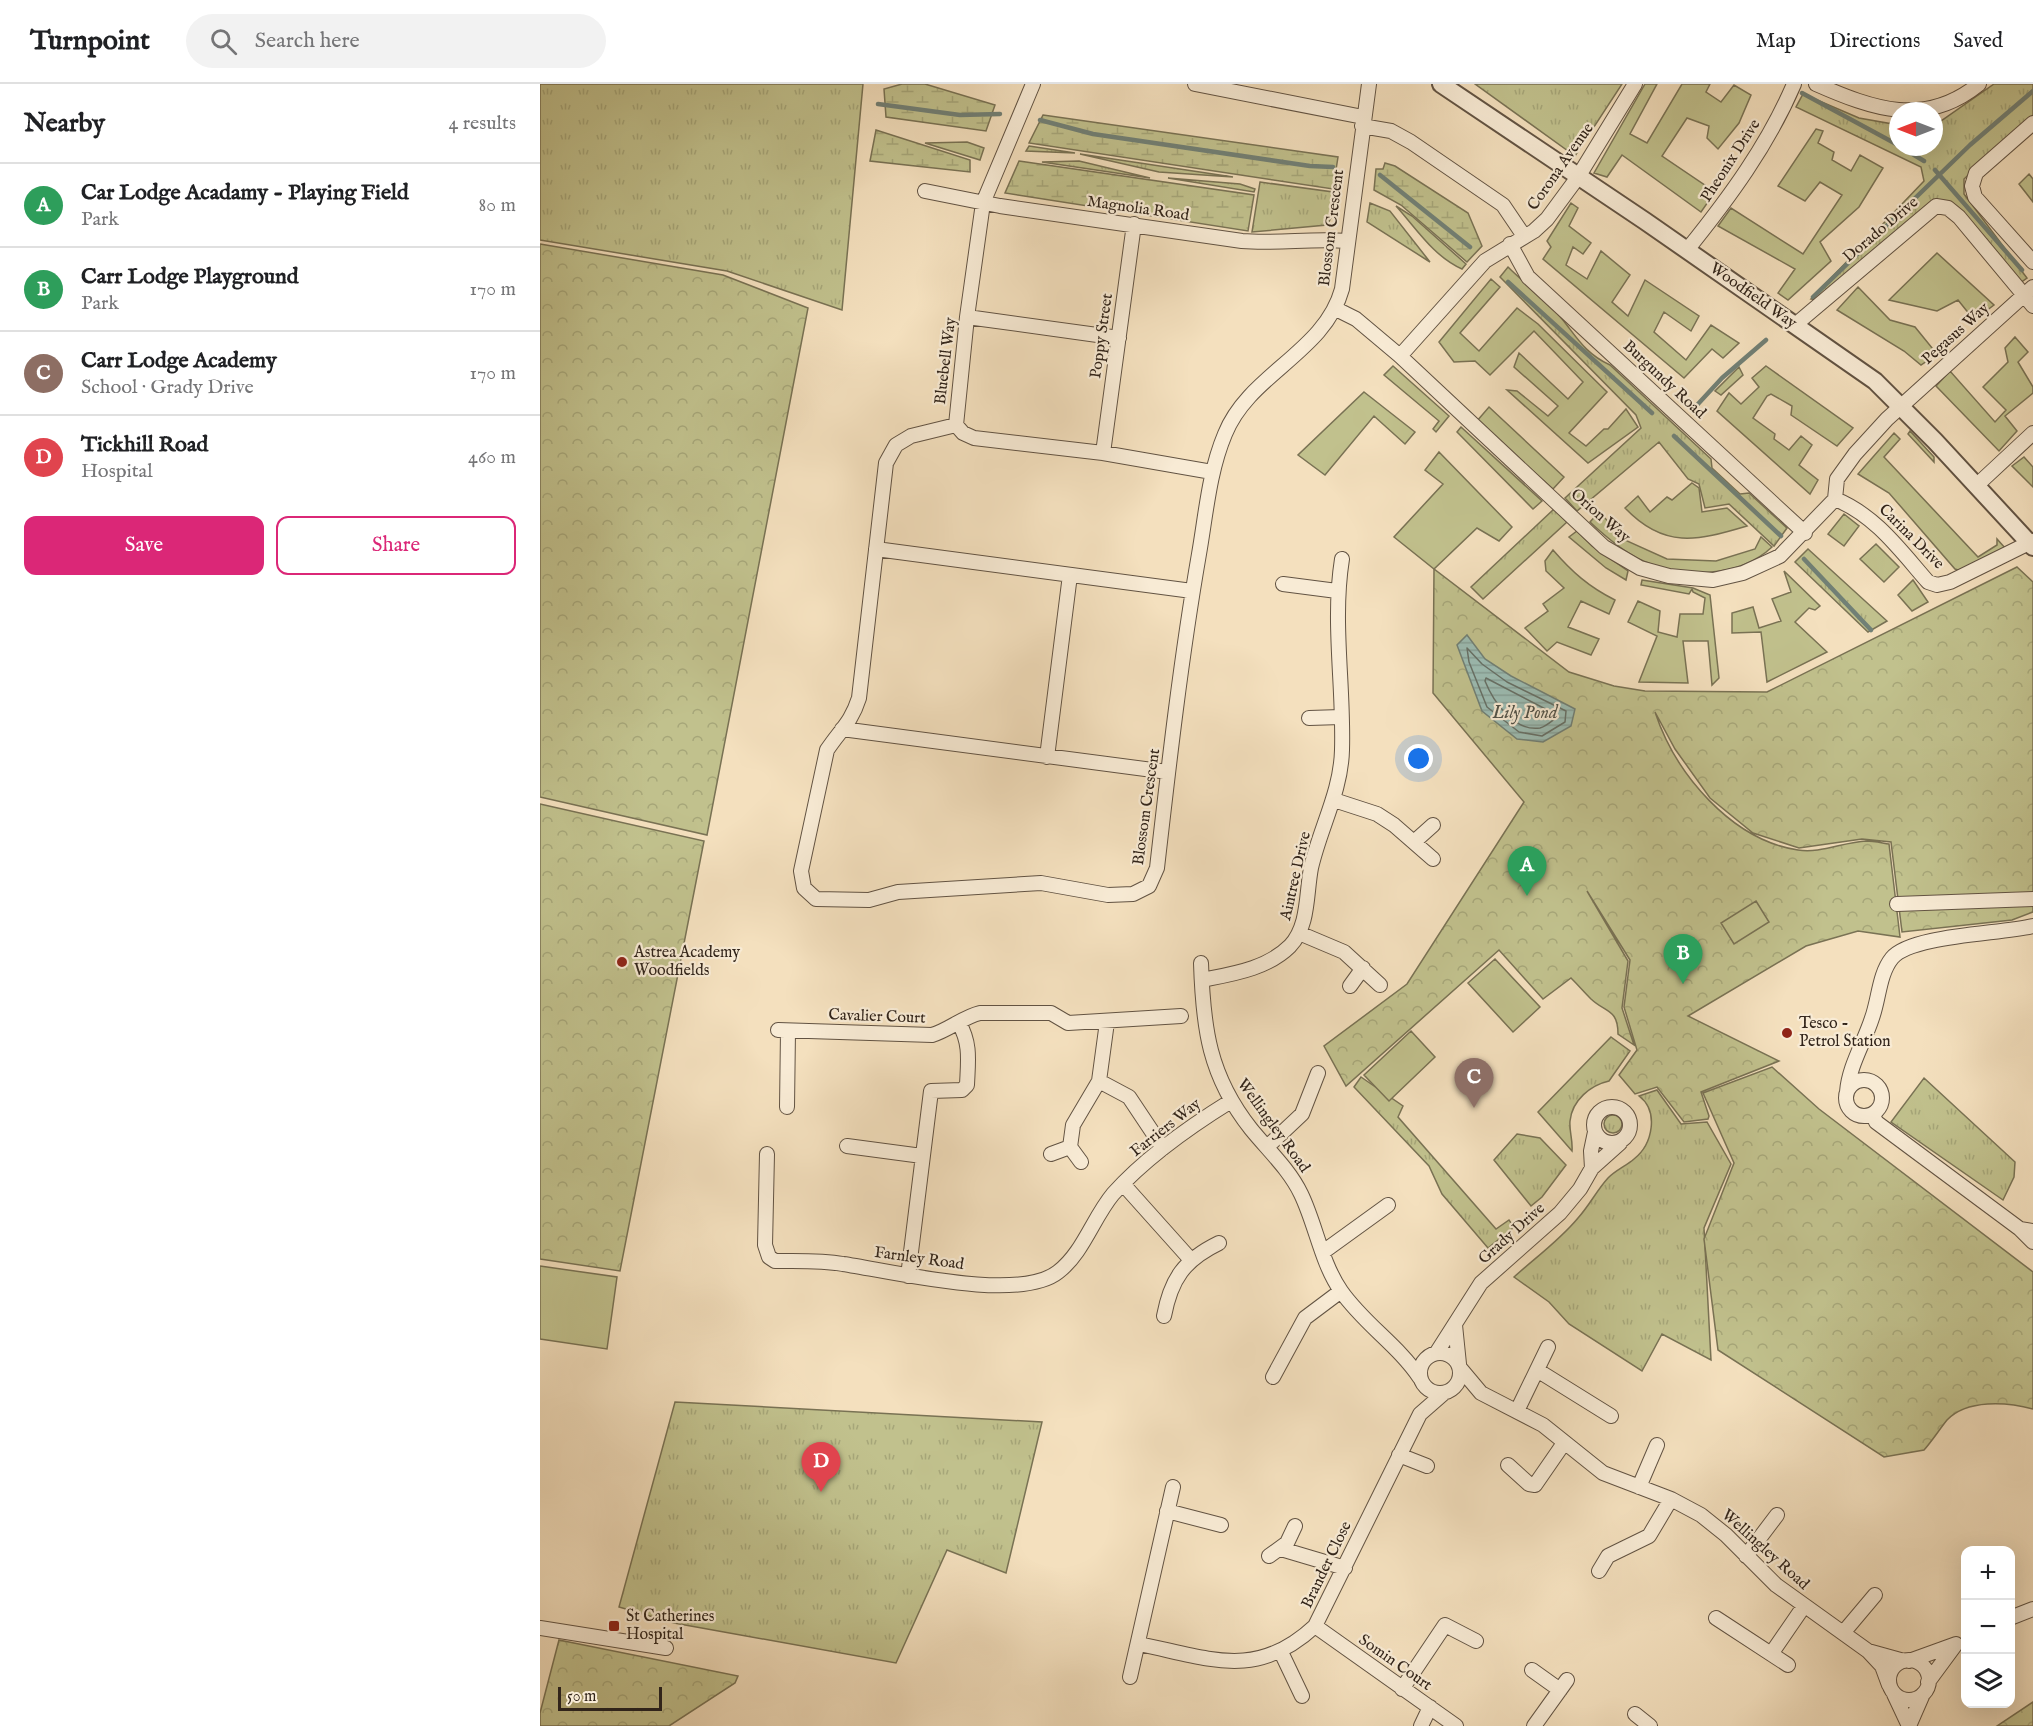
<!DOCTYPE html>
<meta charset="utf-8">
<style>
:root{--surface:#fff;--page:#f2f2f2;--text:#202124;--muted:#757577;--line:#e0e0e0;--accent:#db2777}
body{margin:0;font-family:"IM FELL English",serif;background:var(--page);color:var(--text)}
.controls{position:absolute;right:18px;bottom:18px;display:grid;overflow:hidden;border-radius:12px;box-shadow:0 6px 24px #0002}
.controls button{width:54px;height:54px;display:grid;place-items:center;padding:0;border:0;border-bottom:2px solid var(--line);background:var(--surface);color:var(--text);font:30px sans-serif}
.compass{position:absolute;left:1349px;top:18px;width:54px;height:54px;border-radius:50%;background:var(--surface);box-shadow:0 6px 24px #0002;rotate:270deg}
.scale{position:absolute;left:18px;bottom:15px;width:104px;box-sizing:border-box;padding-left:6px;border:3px solid #31241a;border-top:0;font-size:16px;line-height:21px;white-space:nowrap;color:#31241a;-webkit-text-stroke:4px #f8ebd5;paint-order:stroke}
.you{position:absolute;left:879px;top:675px;width:21px;height:21px;margin:-15px;border:4px solid #fff;border-radius:50%;background:#1a73e8;box-shadow:0 0 0 9px #1a73e833}
.badge{display:grid;place-items:center;width:39px;height:39px;border-radius:50%;background:var(--accent);color:#fff;font-size:20px;font-weight:700}
.pin{position:absolute;translate:-50% -50px;filter:drop-shadow(0 2px 3px #0008)}
.pin::after{content:'';position:absolute;top:32px;width:21px;height:18px;background:inherit;clip-path:polygon(0 0,100% 0,50% 100%)}
.list{margin:0;padding:0;list-style:none}
h2{display:flex;justify-content:space-between;align-items:center;height:78px;margin:0;padding:0 24px;font-size:26px}
h2 small{font-size:20px;font-weight:400;color:var(--muted)}
.list li{display:grid;grid-template-columns:39px 1fr auto;gap:18px;align-items:center;box-sizing:border-box;height:84px;padding:0 24px;border-top:2px solid var(--line)}
.list b{display:block;font-size:22px;white-space:nowrap}
.list p{margin:0;font-size:20px;white-space:nowrap;color:var(--muted)}
.list em{font-size:20px;font-style:normal;color:var(--muted)}
.actions{display:flex;gap:12px;padding:18px 24px}
.actions a{flex:1;padding:14px 0;border:2px solid var(--accent);border-radius:12px;text-align:center;font-size:21px;color:var(--accent)}
.actions .main{background:var(--accent);color:#fff}
.icon{flex:none;width:33px;height:33px;fill:none;stroke:currentColor;stroke-width:2;stroke-linecap:round;stroke-linejoin:round}
.map{position:relative;flex:none;width:1493px;height:1642px;overflow:hidden}
header{display:flex;align-items:center;gap:36px;box-sizing:border-box;height:84px;padding:0 30px;background:var(--surface);border-bottom:2px solid var(--line)}
header strong{font-size:28px}
nav{display:flex;gap:33px;margin-inline-start:auto;font-size:21px}
.search{width:420px;height:54px;background:var(--page);display:flex;align-items:center;gap:15px;box-sizing:border-box;padding:0 21px;border-radius:33px;color:var(--muted);font-size:22px}
main{display:flex}
aside{flex:1;background:var(--surface)}
.map>svg:first-child{display:block}
</style>
<header>
<strong>Turnpoint</strong>
<div class="search"><svg class="icon" aria-label="search" viewBox="0 0 24 24"><circle cx="10" cy="10" r="6"/><path d="M15 15l6 6"/></svg>Search here</div>
<nav><a>Map</a><a>Directions</a><a>Saved</a></nav>
</header>
<main>
<aside>
<h2>Nearby<small>4 results</small></h2>
<ul class="list">
<li><span class="badge" style="background:#2e9e5b">A</span><div><b>Car Lodge Acadamy - Playing Field</b><p>Park</p></div><em>80 m</em></li>
<li><span class="badge" style="background:#2e9e5b">B</span><div><b>Carr Lodge Playground</b><p>Park</p></div><em>170 m</em></li>
<li><span class="badge" style="background:#8d6e63">C</span><div><b>Carr Lodge Academy</b><p>School · Grady Drive</p></div><em>170 m</em></li>
<li><span class="badge" style="background:#e0444e">D</span><div><b>Tickhill Road</b><p>Hospital</p></div><em>460 m</em></li>
</ul>
<div class="actions"><a class="main">Save</a><a>Share</a></div>
</aside>
<div class="map">
<svg width="1493" height="1642" viewBox="0 0 1493 1642">
<defs>
<pattern id="grass-tufts" width="24" height="20" patternUnits="userSpaceOnUse" patternTransform="scale(1.5)"><rect width="24" height="20" fill="#c1c18d"/><path d="M3 7l-1-3M5 7V3M7 7l1-3M15 17l-1-3M17 17v-4M19 17l1-3" fill="none" stroke="#a6a679"/></pattern>
<pattern id="forest-crowns" width="20" height="18" patternUnits="userSpaceOnUse" patternTransform="scale(1.5)"><rect width="20" height="18" fill="#c1c18d"/><path d="M2 6a3 3 0 1 1 6 0M12 15a3 3 0 1 1 6 0" fill="none" stroke="#a6a679"/></pattern>
<pattern id="wetland-marsh" width="20" height="14" patternUnits="userSpaceOnUse" patternTransform="scale(1.5)"><rect width="20" height="14" fill="#c1c18d"/><path d="M1 5h8M5 5V1M11 12h8M15 12V8" fill="none" stroke="#a6a679"/></pattern>
<pattern id="water-rules" width="6" height="5" patternUnits="userSpaceOnUse" patternTransform="scale(1.5)"><rect width="6" height="5" fill="#9cbdb4"/><path d="M0 2.5h6" fill="none" stroke="#87a29a"/></pattern>
</defs>
<rect width="100%" height="100%" fill="#f4e0be"/>
<filter id="stains"><feTurbulence type="fractalNoise" baseFrequency=".00333" numOctaves="4"/><feColorMatrix values="0 0 0 0 .2 0 0 0 0 .09 0 0 0 0 .02 0 0 0 .5 -.17"/></filter>
<radialGradient id="worn" r=".72"><stop offset=".6" stop-color="#630" stop-opacity="0"/><stop offset="1" stop-color="#630" stop-opacity=".3"/></radialGradient>
<path fill="url(#grass-tufts)" stroke="#797254" stroke-width="1.5" d="M0 0H323L302 226 187 187 0 156Z
M935 0H1082L1035 72Z
M1454 0H1493V31L1424 95V110L1487 194 1480 199 1396 117 1277 216 1271 215 1384 97 1381 83 1256 23 1263 10 1319 34 1358 41V63H1394V42Z
M427 58 444 64 440 76 385 59Z
M489 62 535 69 486 67Z
M540 70 693 93 619 88Z
M539 77 610 94 502 78Z
M628 94 700 100 715 105 714 108Z
M720 98 793 108 792 132 787 141 712 148Z
M830 119 850 127 890 178 827 138Z
M856 122 872 132 926 180 922 185C893 172 876 144 856 122Z
M968 183C986 201 1011 219 1026 240 1039 257 1048 271 1070 281L1171 375 1172 384 1200 410 1209 409 1247 444 1234 462 1189 420 1165 424 1159 400 1148 395 1119 358 1037 427 1025 414 1101 344 1096 331 960 193Z
M1199 283 1203 291 1181 311 1175 307Z
M1370 347 1394 373V378L1368 350Z
M1014 425 1027 438 943 515 931 503Z
M1268 465 1347 537 1328 548 1255 478Z
M1071 953 1090 967 1069 997C1051 1001 1032 1016 1030 1037 1029 1047 1033 1056 1032 1067L998 1028Z
M821 993 863 1022 858 1033 956 1145 969 1136 974 1143 948 1164 902 1110 889 1082 814 1003Z
M1384 994 1475 1078 1474 1093 1463 1116 1351 1038Z
M1117 1006 1141 1040 1167 1038 1191 1080 1164 1144 1171 1276 1122 1250 1102 1287 1029 1240 1009 1218 974 1193C995 1174 1020 1156 1038 1134 1049 1122 1057 1106 1068 1094 1076 1086 1086 1082 1094 1075 1113 1060 1119 1027 1099 1012Z
M1064 1040a9 9 0 1 1 18 0a9 9 0 1 1-18 0Z
M977 1050 1000 1054 1026 1081 1002 1113 991 1122 954 1076Z
M135 1318 502 1338 466 1489 407 1466 356 1579 134 1539 79 1523Z"/>
<path fill="url(#forest-crowns)" stroke="#797254" stroke-width="1.5" d="M0 160 183 191 268 224 167 751 0 713Z
M1477 483 1493 498V828L1472 836 1362 848 1351 758 1322 755 1259 764 1213 749 1170 714 1135 665 1115 628C1135 689 1191 756 1258 766 1279 770 1304 758 1326 757 1334 757 1342 759 1349 760L1360 853 1318 847 1266 862 1148 932 1239 977 1161 1008 1169 1032 1168 1035 1144 1038 1117 1003 1095 1010 1079 991 1097 966 1084 923 1090 876 1047 807 1088 877 1082 924 1094 961 1078 950C1078 925 1066 929 1051 915 1044 908 1038 901 1031 894L1003 915 959 866 806 1002 784 962 867 900 984 718 893 609 894 485 1029 588 1074 602 1105 607 1227 608Z
M0 720 164 757 80 1187 0 1175Z
M1232 983 1279 1025 1493 1188V1325C1467 1318 1427 1315 1407 1336 1399 1346 1392 1357 1384 1366L1344 1373 1178 1266 1164 1155 1194 1079 1163 1009Z
M19 1556 198 1592 195 1599 129 1642H0V1629Z
M1493 1618V1642H1457Z"/>
<path fill="url(#wetland-marsh)" stroke="#797254" stroke-width="1.5" d="M362 0H385L455 21 446 47 346 33 344 5Z
M503 31 798 73 793 105 489 59Z
M336 46 430 76V88L330 77Z
M479 77 714 111 708 147 465 109Z
M845 79 855 82 928 129 942 162 927 178 861 121 834 106 836 85H843Z"/>
<path fill="#c1c18d" stroke="#797254" stroke-width="1.5" d="M1105 0H1117L1090 50 1107 59 1142 0H1170L1166 8 1181 18 1194 1 1211 11 1199 39 1178 65 1167 54 1169 42 1147 34 1122 72 1175 108 1161 128 1082 71 1067 93 1054 89Z
M1276 45 1283 47 1278 59 1294 68 1292 76 1311 87 1320 71 1343 84 1319 123 1280 158 1291 177 1248 216 1238 209 1255 185 1178 142 1191 124 1263 170 1302 111 1280 98 1265 117 1238 102Z
M1489 90 1493 95V118L1479 100Z
M1031 119 1038 124 1029 142 1051 159 1043 170 1033 163 1026 181 1047 195 1061 167 1090 191 1072 218 1088 232 1105 196 1159 232 1151 247 1124 228 1114 248 1146 276 1171 241 1199 259 1183 274 1172 265 1144 294 1003 175 1011 163 1007 157Z
M1397 169 1454 221 1434 236 1418 216 1397 227 1349 216Z
M951 195 960 203 920 249 939 267 977 224 998 240 1067 308 1029 349 1046 362 1064 345H1068L1086 325 1098 343 1048 379 967 306 977 307 1008 332 1018 322 974 283 979 269 1028 315 1043 298 994 247 950 291 935 277 914 278 899 258Z
M1318 203 1350 236 1375 243 1397 270 1381 281 1364 267 1297 226Z
M1475 253 1488 268 1478 278 1493 303V309L1465 332 1477 347 1459 367 1396 302 1410 287 1455 338 1466 326 1443 303 1468 278 1465 264Z
M853 282 909 332 896 348 893 345 899 337 844 291Z
M1226 282 1313 344 1297 362 1251 331 1252 322 1231 310 1227 312 1213 334 1235 350 1234 355 1249 366 1261 352 1272 361 1259 381 1278 396 1270 410 1177 327 1189 309 1201 320 1219 303 1212 294Z
M824 308 875 348 865 360 834 332 785 391 758 371Z
M949 323 1024 393 1013 405 937 337Z
M921 343 1002 417 993 425 917 348Z
M1354 349 1360 355 1344 373 1438 473 1457 461V455L1466 465 1421 487 1415 485 1349 409 1318 390Z
M899 368 972 443 959 457 937 444 894 485 854 453 903 400 885 386Z
M1484 373 1493 383V403L1472 382Z
M1152 399 1159 404 1162 428 1187 424 1207 442C1157 457 1124 465 1085 424L1098 412 1110 428 1127 413 1132 416Z
M1059 428 1087 457 1127 475 1176 477 1215 465 1221 453 1232 463C1199 494 1141 495 1101 476 1082 467 1066 453 1050 438Z
M1304 430 1319 442 1304 462 1288 450Z
M1037 447 1052 462 1088 487 1086 496 1066 484 1029 453Z
M1336 460 1359 483 1344 498 1320 475Z
M1013 466C1032 488 1049 503 1075 516L1069 530 1041 517 1028 543 1059 555 1051 571 1017 558 1007 567 985 544 1008 527 1003 520 1024 504 1006 487 1005 477Z
M1244 487 1280 522 1275 526 1269 524 1255 538 1287 568 1227 598 1221 548 1192 549V529L1213 523 1219 544 1241 537 1232 515 1251 508Z
M1102 496 1153 504 1170 511 1179 594 1172 601 1168 557H1143L1148 599 1099 598 1117 552 1088 538 1098 517 1120 527 1118 548 1137 553 1140 530H1163L1165 514 1153 508 1152 505 1149 510 1101 501Z
M1373 496 1388 518 1372 527 1358 511Z
M1216 817 1229 838 1194 860 1181 839Z
M955 875 1000 923 973 948 928 899Z
M871 947 895 973 849 1017 824 991Z
M0 1182 77 1193 67 1265 0 1255Z"/>
<path fill="url(#water-rules)" stroke="#718076" stroke-width="1.5" d="M927 551 945 575 971 592 1035 625 1031 642 1003 658 977 655 942 627 917 561Z"/>
<g fill="none" stroke-linecap="round" stroke-linejoin="round">
<path stroke="#667067" stroke-width="1.5" d="M927 564 942 580 967 598 1026 627 1025 638 1002 652 979 648 947 623 929 578Z
M946 594 1015 630 1016 634C1012 637 1005 643 1000 644 974 648 953 617 945 597Z"/>
<path stroke="#718076" stroke-width="4.5" d="M1262 9 1358 61
M338 20 420 31 460 30
M500 36 553 50 770 82 793 83
M1361 63 1384 77
M1395 86 1482 186
M840 91 930 163
M968 198 1112 329
M1273 213 1430 61 1493 7
M1158 320 1182 294 1226 256
M1134 352 1241 452
M1264 475 1331 546"/>
<defs>
<path id="minor" d="M493 0 443 119 427 233 416 341 423 349 434 354 563 369 672 388
M655 0 823 33
M1276 0C1333 25 1385 44 1439 0
M1493 39 1436 89 1432 102 1435 113 1493 178
M822 42 851 47 871 58 963 121 984 152
M385 107 460 122 702 157C738 160 772 154 807 157
M970 160 988 193 1265 449
M1147 166C1189 114 1228 61 1254 0
M796 225 816 235 860 272 1064 463 1100 484 1129 492 1173 496 1203 489 1240 472 1295 415 1297 395 1315 370 1347 335 1493 203
M427 233 579 254
M1255 241 1396 122 1408 124 1419 133 1493 222
M860 272 945 177 994 147 1007 135 1038 93 1095 0
M416 341 371 352 356 361 346 379 319 614C311 639 301 645 287 666L261 787 264 804 276 815 329 816 358 808 501 799 568 811 593 810 609 802 617 784C629 679 641 574 659 470 666 430 669 388 685 350 709 290 785 268 802 205L829 0
M563 369 594 140
M1436 402 1493 349
M1295 415C1335 431 1360 466 1388 498L1397 501 1410 498 1493 457
M336 465 652 507
M743 500 797 507
M769 634 801 633
M302 645 628 688
M507 673 530 491
M794 716 837 730 854 741 893 775
M874 758 893 741
M1357 820 1493 815
M759 849 804 868 840 901
M661 879C663 944 669 992 711 1045 728 1066 749 1085 761 1110 776 1141 781 1178 801 1207 824 1240 858 1261 880 1294
M662 896C692 890 727 885 750 862 769 842 766 810 771 784 780 744 801 708 802 666 804 602 792 538 802 475
M810 902 823 884
M238 946 392 951C409 946 423 933 440 929H511L528 939 641 932
M1306 1014a18 18 0 1 1 36 0a18 18 0 1 1-36 0Z
M559 997 589 1013 623 1064
M1307 1008C1309 982 1324 959 1332 934 1339 915 1339 890 1352 874 1371 851 1460 850 1493 842
M247 1023 248 947
M1054 1041a18 18 0 1 1 36 0a18 18 0 1 1-36 0Z
M1333 1030 1336 1038 1480 1145
M1055 1048 1051 1067 1052 1084 1080 1059
M307 1062 382 1072
M530 1063 533 1041 559 997 567 938
M727 1063 762 1030 778 989
M227 1070 225 1161 229 1173 235 1177C257 1177 281 1176 303 1180 351 1187 479 1219 518 1188 543 1169 553 1134 573 1110 606 1073 649 1043 691 1017
M511 1070 530 1063 541 1078
M583 1100 651 1176
M1493 1147 1480 1145 1493 1158
M783 1168 848 1121
M368 1192 391 1007 422 1006 427 1001C428 977 431 960 419 939
M624 1232C631 1195 644 1176 679 1159
M915 1241 919 1280
M897 1268 941 1199 1020 1129 1040 1105 1052 1084
M880 1289a20 20 0 1 1 40 0a20 20 0 1 1-40 0Z
M920 1284 941 1309 1003 1341 1063 1389 1131 1415 1161 1431 1186 1451 1236 1501 1328 1567
M997 1286 1071 1332
M733 1293 765 1234 801 1207
M977 1327 1008 1263
M859 1371 887 1382
M968 1381 989 1400 995 1401 1024 1359
M1099 1403 1117 1361
M627 1427 681 1441
M741 1465 805 1484
M729 1472 747 1459 755 1442
M1206 1472 1237 1431
M1059 1487 1068 1472 1109 1452 1131 1415
M1176 1534 1248 1581
M1470 1534 1493 1525
M775 1542 916 1642
M0 1544 126 1564
M1303 1549 1335 1511
M599 1560C669 1574 716 1597 775 1542L880 1330 904 1309
M741 1568 762 1612
M1231 1570 1264 1522
M1349 1596a20 20 0 1 1 40 0a20 20 0 1 1-40 0Z
M1369 1577 1416 1560 1388 1598
M992 1586 1020 1606
M590 1593 633 1403
M1349 1601 1342 1582 1328 1567 1364 1577
M862 1605 905 1541 936 1557
M1354 1610 1369 1642 1383 1610
M1095 1630 1110 1642
M881 1642 890 1623
M994 1642 1027 1596"/>
<path id="tertiary" d="M901 0 1105 137 1335 297 1395 357 1493 463"/>
</defs>
<use href="#minor" stroke="#625343" stroke-width="16"/>
<use href="#tertiary" stroke="#625343" stroke-width="20"/>
<use href="#minor" stroke="#f8ebd5" stroke-width="14"/>
<use href="#tertiary" stroke="#f8ebd5" stroke-width="16"/>
</g>
<g fill="#8f2418" stroke="#f8ebd5" stroke-width="2">
<circle cx="82" cy="878" r="6"/>
<circle cx="1247" cy="949" r="6"/>
<rect x="68" y="1536" width="12" height="12" rx="3"/>
</g>
<g text-anchor="middle" dominant-baseline="central" stroke-width="4.5" stroke-linejoin="round" paint-order="stroke">
<g font-size="16" fill="#31241a" stroke="#f8ebd5">
<text transform="translate(1191 77) rotate(-57)">Pheonix Drive</text>
<text transform="translate(1021 83) rotate(-55)">Corona Avenue</text>
<text transform="translate(598 125) rotate(8)">Magnolia Road</text>
<text transform="translate(792 144) rotate(-83)">Blossom Crescent</text>
<text transform="translate(1341 146) rotate(-40)">Dorado Drive</text>
<text transform="translate(1213 212) rotate(35)">Woodfield Way</text>
<text transform="translate(1416 250) rotate(-42)">Pegasus Way</text>
<text transform="translate(562 252) rotate(-82)">Poppy Street</text>
<text transform="translate(406 277) rotate(-83)">Bluebell Way</text>
<text transform="translate(1124 296) rotate(43)">Burgundy Road</text>
<text transform="translate(1060 432) rotate(41)">Orion Way</text>
<text transform="translate(1371 453) rotate(45)">Carina Drive</text>
<text transform="translate(607 723) rotate(-82)">Blossom Crescent</text>
<text transform="translate(756 792) rotate(-77)">Aintree Drive</text>
<text transform="translate(337 933) rotate(2)">Cavalier Court</text>
<text transform="translate(733 1042) rotate(54)">Wellingley Road</text>
<text transform="translate(626 1044) rotate(-38)">Farriers Way</text>
<text transform="translate(972 1150) rotate(-42)">Grady Drive</text>
<text transform="translate(379 1175) rotate(8)">Farnley Road</text>
<text transform="translate(1225 1466) rotate(42)">Wellingley Road</text>
<text transform="translate(787 1481) rotate(-64)">Brander Close</text>
<text transform="translate(855 1579) rotate(35)">Somin Court</text>
</g>
<g font-size="16" fill="#31241a" stroke="#f8ebd5" text-anchor="start">
<text x="94" y="869">Astrea Academy<tspan x="94" dy="18">Woodfields</tspan></text>
<text x="1259" y="940">Tesco -<tspan x="1259" dy="18">Petrol Station</tspan></text>
<text x="86" y="1533">St Catherines<tspan x="86" dy="18">Hospital</tspan></text>
</g>
<g font-size="18" font-style="italic" fill="#515248" stroke="#f8ebd5">
<text x="985" y="629">Lily Pond</text>
</g>
</g>
<rect width="100%" height="100%" filter="url(#stains)"/>
<rect width="100%" height="100%" fill="url(#worn)"/>
</svg>
<div class="controls">
<button>+</button>
<button>−</button>
<button><svg class="icon" aria-label="layers" viewBox="0 0 24 24"><path d="M12 4l9 5-9 5-9-5zM3 14l9 5 9-5"/></svg></button>
</div>
<svg class="compass" viewBox="-18 -18 36 36"><path d="M0-13l5 13h-10z" fill="#e53935"/><path d="M0 13l5-13h-10z" fill="#757577"/></svg>
<div class="scale">50 m</div>
<div class="you"></div>
<div class="pin badge" style="left:987px;top:812px;background:#2e9e5b">A</div>
<div class="pin badge" style="left:1143px;top:900px;background:#2e9e5b">B</div>
<div class="pin badge" style="left:934px;top:1024px;background:#8d6e63">C</div>
<div class="pin badge" style="left:281px;top:1408px;background:#e0444e">D</div>
</div>
</main>
